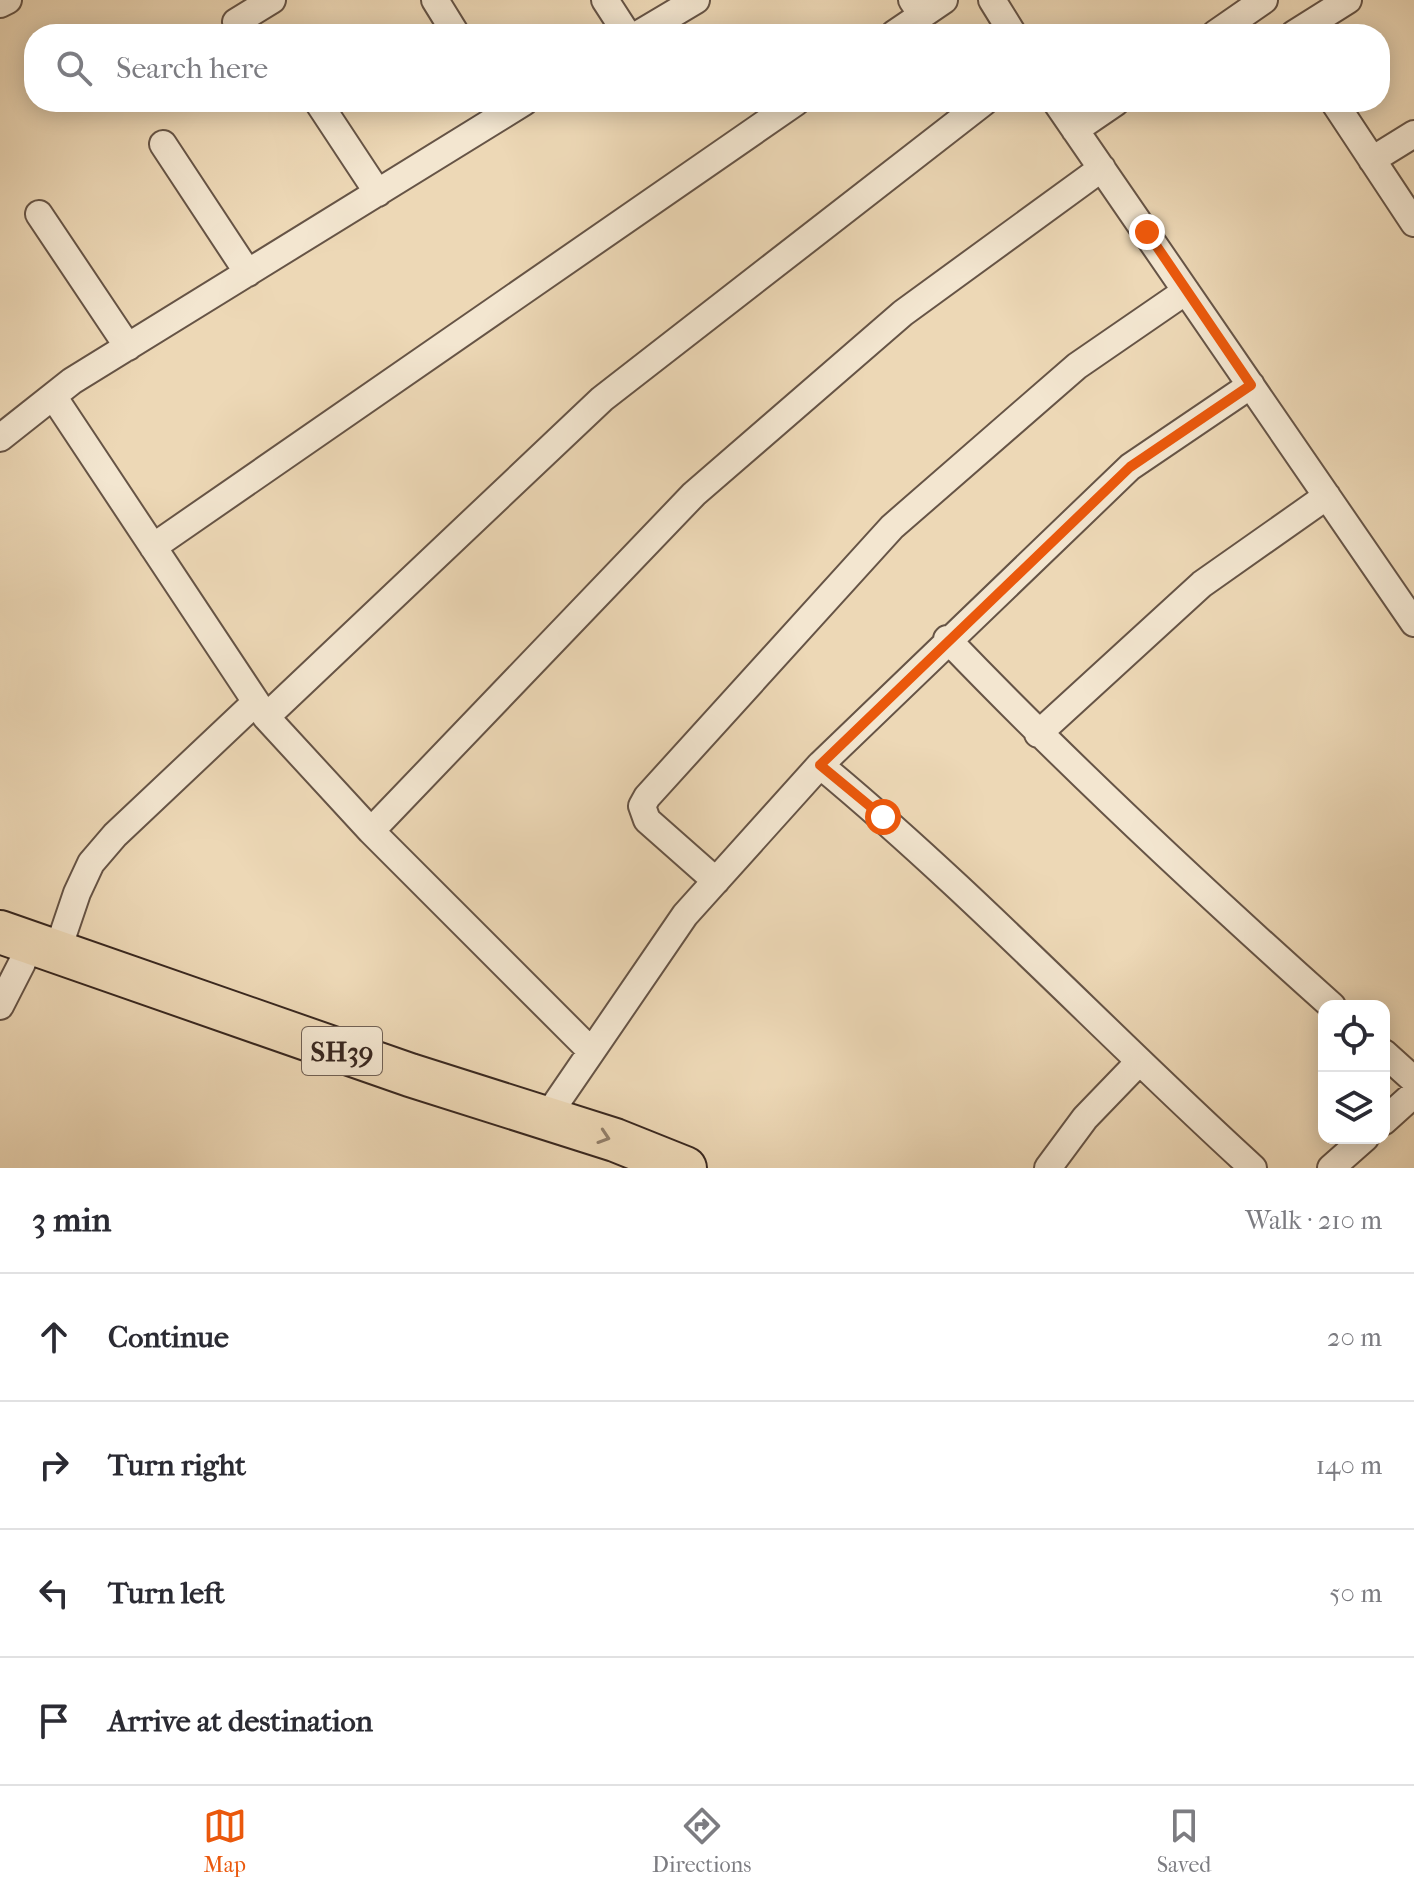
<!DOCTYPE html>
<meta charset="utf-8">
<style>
:root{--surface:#fff;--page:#f2f2f3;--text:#2b2b33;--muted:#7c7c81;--line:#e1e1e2;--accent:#ea580c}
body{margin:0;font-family:"IM FELL French Canon",serif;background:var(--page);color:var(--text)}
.controls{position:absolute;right:24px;bottom:24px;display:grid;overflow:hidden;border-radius:16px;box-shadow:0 4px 20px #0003}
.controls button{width:72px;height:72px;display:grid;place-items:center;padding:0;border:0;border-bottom:2px solid var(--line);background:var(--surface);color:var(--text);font:40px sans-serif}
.stop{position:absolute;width:24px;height:24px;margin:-18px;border:6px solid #ea580c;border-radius:50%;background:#fff}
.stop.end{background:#ea580c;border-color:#fff;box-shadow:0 2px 8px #0008}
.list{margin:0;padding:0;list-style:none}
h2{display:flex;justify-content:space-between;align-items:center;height:104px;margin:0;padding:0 32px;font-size:34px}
h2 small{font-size:26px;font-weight:400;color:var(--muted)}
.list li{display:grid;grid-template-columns:52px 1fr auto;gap:24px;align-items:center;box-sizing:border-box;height:128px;padding:0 32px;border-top:2px solid var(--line)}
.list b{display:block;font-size:30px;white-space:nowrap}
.list em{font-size:26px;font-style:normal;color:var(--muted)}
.icon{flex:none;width:44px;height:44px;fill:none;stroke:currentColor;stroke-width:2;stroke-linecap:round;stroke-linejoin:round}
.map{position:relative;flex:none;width:1414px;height:1168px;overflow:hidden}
.search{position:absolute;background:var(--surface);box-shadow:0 4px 20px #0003;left:24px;right:24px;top:24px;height:88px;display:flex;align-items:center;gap:20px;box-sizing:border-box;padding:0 28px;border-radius:32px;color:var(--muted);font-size:30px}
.sheet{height:616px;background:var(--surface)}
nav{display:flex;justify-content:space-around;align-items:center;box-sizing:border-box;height:112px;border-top:2px solid var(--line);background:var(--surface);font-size:22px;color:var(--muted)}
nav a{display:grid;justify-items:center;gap:4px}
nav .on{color:var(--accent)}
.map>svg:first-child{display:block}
</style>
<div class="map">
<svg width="1414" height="1168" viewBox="0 0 1414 1168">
<rect width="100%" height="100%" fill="#edd8b6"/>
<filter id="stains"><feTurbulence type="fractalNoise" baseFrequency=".0025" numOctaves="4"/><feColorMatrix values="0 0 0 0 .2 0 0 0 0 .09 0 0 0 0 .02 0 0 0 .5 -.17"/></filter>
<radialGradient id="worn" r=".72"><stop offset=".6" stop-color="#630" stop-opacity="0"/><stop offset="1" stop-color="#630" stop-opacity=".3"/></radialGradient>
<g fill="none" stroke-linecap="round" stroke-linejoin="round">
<defs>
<path id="street" d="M435 0 456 34
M605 0 627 34
M912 0 922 15 944 0
M992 0 1013 34
M0 4 8 0
M236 22 272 0
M639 34 696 0
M894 34 922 15
M1215 34 1264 0
M1294 34 1348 0
M318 102 378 193
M1056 102 1414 623
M1334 102 1414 223
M1075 130 1116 102
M163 144 248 273
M1372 160 1414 134
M39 214 128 347
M53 396 266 717 371 831 591 1051
M0 438 72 381 524 102
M153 547 796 102
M947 639C1070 767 1200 888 1332 1006
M266 717 602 399 984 102
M1038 734 1202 584 1327 496
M820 765C972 891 1107 1035 1253 1168
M371 831 694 494 903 313 1102 168
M716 881 647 820 642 806 647 797 892 527 1077 366 1186 291
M57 952 77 893 91 863 115 835 256 702
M0 1006 22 963
M1384 1053 1414 1080
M546 1118 685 915 820 765 1130 467 1251 385
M1384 1121 1414 1094
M1048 1168 1085 1118 1139 1062
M1331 1168 1365 1138"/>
<path id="primary" d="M0 932 410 1075 615 1140 685 1168"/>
</defs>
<use href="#street" stroke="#665446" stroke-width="30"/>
<use href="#primary" stroke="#392820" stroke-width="46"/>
<use href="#street" stroke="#f3e6d0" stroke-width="26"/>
<use href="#primary" stroke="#edd8b6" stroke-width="42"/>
</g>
<defs><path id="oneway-chevron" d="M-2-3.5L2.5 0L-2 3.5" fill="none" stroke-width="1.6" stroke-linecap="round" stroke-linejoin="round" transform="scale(2)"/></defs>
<use stroke="#93806b" href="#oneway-chevron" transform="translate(604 1137) rotate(18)"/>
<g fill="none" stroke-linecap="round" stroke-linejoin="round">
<path stroke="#ea580c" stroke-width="10" d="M883 817 820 765 1130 467 1251 385 1147 232"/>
</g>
<g text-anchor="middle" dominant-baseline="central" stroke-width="6" stroke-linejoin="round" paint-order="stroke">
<rect fill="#f3e6d0" stroke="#716155" stroke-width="2" x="302" y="1027" width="80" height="48" rx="6"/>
<g font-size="28" font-weight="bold" fill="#392820">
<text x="342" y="1051">SH39</text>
</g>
</g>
<rect width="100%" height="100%" filter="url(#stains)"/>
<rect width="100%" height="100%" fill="url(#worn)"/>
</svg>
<div class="controls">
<button><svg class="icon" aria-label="locate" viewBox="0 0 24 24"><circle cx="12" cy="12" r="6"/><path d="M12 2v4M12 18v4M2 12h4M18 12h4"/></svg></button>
<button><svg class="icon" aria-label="layers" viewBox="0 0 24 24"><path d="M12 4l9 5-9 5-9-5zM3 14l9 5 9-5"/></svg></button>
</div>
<div class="stop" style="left:883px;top:817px"></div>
<div class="stop end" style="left:1147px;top:232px"></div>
<div class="search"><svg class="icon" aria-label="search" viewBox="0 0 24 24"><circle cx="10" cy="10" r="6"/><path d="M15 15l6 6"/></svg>Search here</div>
</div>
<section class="sheet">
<h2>3 min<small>Walk · 210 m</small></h2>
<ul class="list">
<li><svg class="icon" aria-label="ahead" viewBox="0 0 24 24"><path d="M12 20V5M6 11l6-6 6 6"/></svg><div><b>Continue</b></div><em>20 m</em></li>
<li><svg class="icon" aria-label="right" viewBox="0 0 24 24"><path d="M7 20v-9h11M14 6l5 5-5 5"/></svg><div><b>Turn right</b></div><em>140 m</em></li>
<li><svg class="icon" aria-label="left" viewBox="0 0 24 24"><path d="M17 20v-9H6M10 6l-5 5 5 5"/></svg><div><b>Turn left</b></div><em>50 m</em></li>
<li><svg class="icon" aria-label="arrive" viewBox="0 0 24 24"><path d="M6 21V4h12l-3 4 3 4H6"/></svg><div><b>Arrive at destination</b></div></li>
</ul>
</section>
<nav>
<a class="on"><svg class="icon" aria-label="map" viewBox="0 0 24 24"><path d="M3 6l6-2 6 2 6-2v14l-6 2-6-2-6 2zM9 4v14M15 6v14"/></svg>Map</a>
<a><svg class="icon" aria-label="directions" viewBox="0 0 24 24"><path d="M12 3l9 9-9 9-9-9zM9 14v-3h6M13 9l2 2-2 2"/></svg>Directions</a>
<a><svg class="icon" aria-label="saved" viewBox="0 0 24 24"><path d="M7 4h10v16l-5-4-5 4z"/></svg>Saved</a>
</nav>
